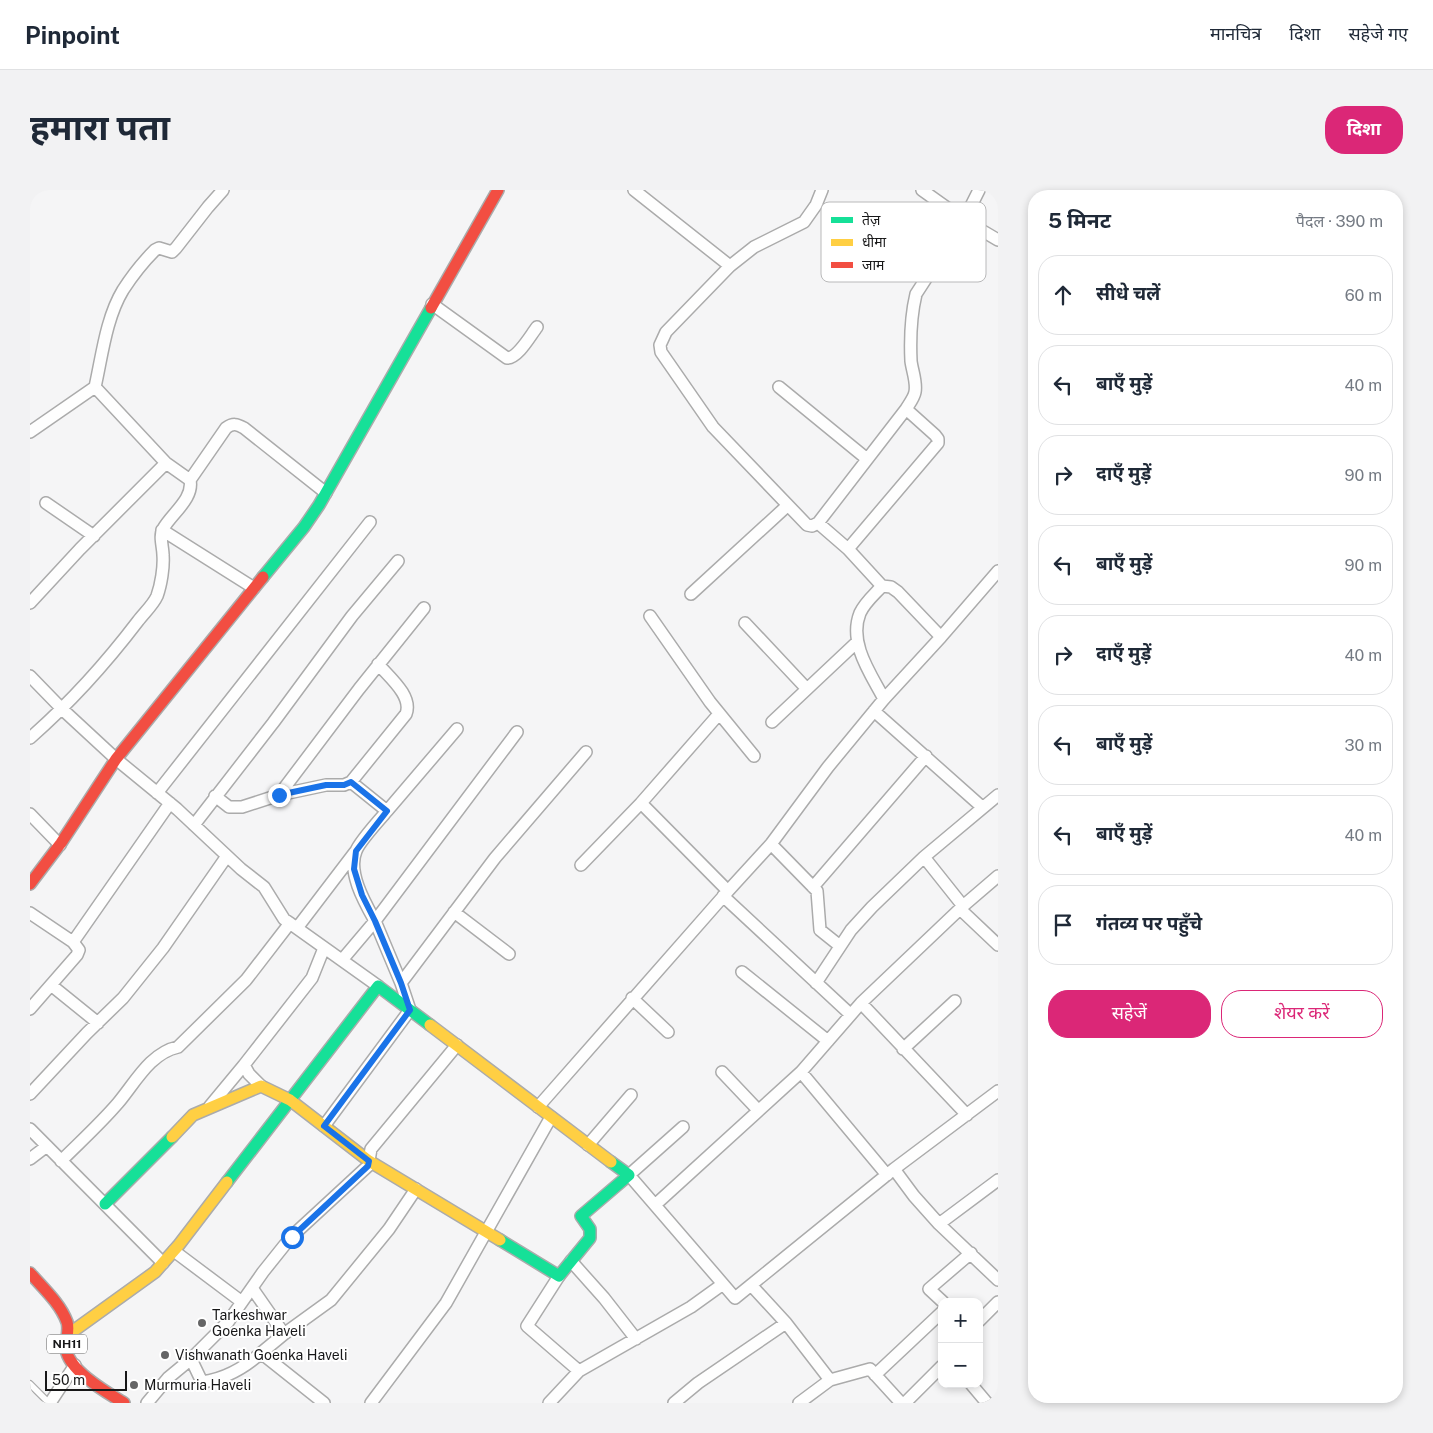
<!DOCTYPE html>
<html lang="hi">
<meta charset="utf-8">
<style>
:root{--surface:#fff;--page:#f2f2f3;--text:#1f2937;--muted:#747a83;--line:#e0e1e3;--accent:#db2777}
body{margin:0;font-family:"Public Sans","Noto Sans Devanagari",sans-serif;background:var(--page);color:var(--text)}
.controls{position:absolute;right:15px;bottom:15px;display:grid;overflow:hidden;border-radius:10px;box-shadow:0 2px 8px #0003}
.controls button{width:45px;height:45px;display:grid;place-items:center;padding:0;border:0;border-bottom:1px solid var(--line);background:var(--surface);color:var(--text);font:25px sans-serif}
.scale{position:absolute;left:15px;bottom:12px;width:82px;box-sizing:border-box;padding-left:5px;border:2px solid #171718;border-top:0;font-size:14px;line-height:18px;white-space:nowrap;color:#171718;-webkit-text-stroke:4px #fff;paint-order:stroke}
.stop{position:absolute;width:15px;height:15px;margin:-11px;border:4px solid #1a73e8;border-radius:50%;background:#fff}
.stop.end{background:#1a73e8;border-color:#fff;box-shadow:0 1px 5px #0008}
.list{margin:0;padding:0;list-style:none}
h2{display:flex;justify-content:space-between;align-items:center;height:65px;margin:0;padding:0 20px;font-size:21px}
h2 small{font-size:16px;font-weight:400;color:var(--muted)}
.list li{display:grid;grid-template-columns:32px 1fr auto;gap:15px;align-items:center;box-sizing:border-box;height:80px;margin:0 10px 10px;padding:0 10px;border:1px solid var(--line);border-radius:20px}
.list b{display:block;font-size:19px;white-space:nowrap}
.list em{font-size:16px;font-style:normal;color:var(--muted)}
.actions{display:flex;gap:10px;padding:15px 20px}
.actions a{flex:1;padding:11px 0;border:1px solid var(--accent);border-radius:20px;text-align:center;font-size:18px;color:var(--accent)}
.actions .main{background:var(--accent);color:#fff}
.icon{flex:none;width:28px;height:28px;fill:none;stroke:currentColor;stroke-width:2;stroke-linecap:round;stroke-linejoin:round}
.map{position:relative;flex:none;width:968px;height:1213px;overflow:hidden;border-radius:20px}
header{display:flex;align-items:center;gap:30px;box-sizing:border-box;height:70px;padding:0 25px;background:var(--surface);border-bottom:1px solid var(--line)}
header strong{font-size:24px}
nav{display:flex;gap:28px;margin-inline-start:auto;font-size:18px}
.intro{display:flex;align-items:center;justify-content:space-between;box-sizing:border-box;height:120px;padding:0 30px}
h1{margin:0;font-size:35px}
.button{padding:12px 22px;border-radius:20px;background:var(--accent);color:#fff;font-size:18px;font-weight:700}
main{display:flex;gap:30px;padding:0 30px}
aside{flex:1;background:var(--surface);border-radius:20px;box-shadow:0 2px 8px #0003}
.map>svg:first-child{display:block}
</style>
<header>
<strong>Pinpoint</strong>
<nav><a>मानचित्र</a><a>दिशा</a><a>सहेजे गए</a></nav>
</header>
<div class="intro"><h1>हमारा पता</h1><a class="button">दिशा</a></div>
<main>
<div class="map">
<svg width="968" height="1213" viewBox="0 0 968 1213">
<rect width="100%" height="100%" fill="#f5f5f6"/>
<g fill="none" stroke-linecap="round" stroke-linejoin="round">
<defs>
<path id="lane" d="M0 1194 19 1213"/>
<path id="street" d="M604 0 700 76
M792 0 786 15 774 32 724 57 700 76 636 142 630 155 631 162 683 237 777 335 782 336 788 333 818 359 852 396C844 405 835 412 830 423 818 453 841 484 854 509
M892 0 934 30 968 50
M402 114 477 168C488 168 500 146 507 137
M749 197 837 269
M0 242 65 197C72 166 76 128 93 100 102 86 113 72 125 60L129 58 142 62 146 58 178 17 193 0
M160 290 196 238C203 233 207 234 214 238L296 303
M16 313 64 346
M788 333 876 219C879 214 884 208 885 202 887 192 882 180 881 171 880 149 881 125 886 104L934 30 949 0
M132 340 224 398
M818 359 908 253V249L905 245 876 219
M661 404 757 316
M0 413 50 359 136 273
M620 426 680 512 724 566
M715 433 777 499
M911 447 968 381
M0 486 32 519 86 569 147 619 211 679 234 697 254 729 348 796
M844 521 952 617
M742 532 827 452
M0 548C40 513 76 473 108 431 114 423 123 415 127 406 131 395 134 377 133 365 133 357 129 346 133 339 141 324 164 309 160 290L136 273 65 197
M127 603 340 332
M249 605 329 499 394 418
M185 606 199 617H212L249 605 296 595H314L321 592 376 524C383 506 359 487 348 474
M611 613 689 524
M357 621 427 539
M0 624 30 655
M164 635 243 533 322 426 368 371
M741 654 787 701 790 740 810 756
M894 667 968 605
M783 697 896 566
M698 701 741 654 798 577 854 509 911 447 868 402 861 397 852 396
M693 706 820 824
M930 719 968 755
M424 722 479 764
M0 723 43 752 49 760 47 765 0 819
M267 738 325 662
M43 752 140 613
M312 770 345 731C335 713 317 682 326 661 329 652 350 629 357 621L321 592
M712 782 798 851
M371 793 465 668 556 562
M786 793 821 740 842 717 894 667 933 716
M21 795 68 833
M602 808 638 842
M831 813 937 925
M873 859 925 811
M692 882 728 920
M771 882 857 985
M231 896 219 884 214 875 282 788 294 758
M0 904 57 843 93 808 133 758 197 666
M180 916 214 875
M508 917 698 701 611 613 551 675
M294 936 380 820 371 793 345 731 487 542
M653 937 599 985 693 1094
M0 939 133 1073
M558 955 601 905
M0 969 17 956
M31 971C50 952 70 934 88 913 105 893 120 863 148 857L216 790 260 733
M864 979 884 1006 909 1034 968 990
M625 1015 771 882 831 813 933 716 968 686
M909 1034 968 1090
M144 1061 212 1112
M541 1071 574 1108 606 1149
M529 1086 497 1136 549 1181
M721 1095 864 979 968 901
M222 1098 254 1144 231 1163 294 1213
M913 1112 899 1099 941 1063
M949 1131 968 1112
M254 1144 301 1110 359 1039 386 999
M161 1169 172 1192C195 1189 213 1179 231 1163
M845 1185 912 1122
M941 1194 957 1213
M20 1213 45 1175
M117 1213 138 1188 161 1169 198 1132 233 1082 261 1047 338 976 341 959 427 855
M341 1213 416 1113 521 927
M519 1213 549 1181 661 1117 693 1094 705 1108 721 1095 756 1133 800 1190
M644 1213 668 1193 756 1133
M769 1213 800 1190 840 1179 871 1213
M875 1213 912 1176"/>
<path id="fast" d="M233 387 274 337 289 315 401 118
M197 992 348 796 400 835
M75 1014 142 947
M470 1050 529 1086 560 1048V1039L551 1026 599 985 581 972"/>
<path id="slow" d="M400 835 581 972
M142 947 163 925 231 896 260 910 339 971 470 1050
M39 1144 125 1082 148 1056 197 992"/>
<path id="jam" d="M401 118 468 0
M0 694 31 653 86 569 233 387
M0 1083C13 1098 30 1113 37 1132 40 1141 35 1150 36 1159 39 1181 76 1202 94 1213"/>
</defs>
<use href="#lane" stroke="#ababab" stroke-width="8"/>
<use href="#street" stroke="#ababab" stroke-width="14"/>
<use href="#fast" stroke="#ababab" stroke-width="14"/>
<use href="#slow" stroke="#ababab" stroke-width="14"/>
<use href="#jam" stroke="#ababab" stroke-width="14"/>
<use href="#lane" stroke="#fefefe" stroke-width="5.5"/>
<use href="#street" stroke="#fefefe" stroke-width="11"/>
<use href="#fast" stroke="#16e098" stroke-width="11"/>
<use href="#slow" stroke="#ffcf43" stroke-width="11"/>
<use href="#jam" stroke="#f24e42" stroke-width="11"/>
</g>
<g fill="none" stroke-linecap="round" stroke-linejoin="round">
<path stroke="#1a73e8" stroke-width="6" d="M249 605 296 595H314L321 592 357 621 326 661 324 679 332 705 345 731 371 793 380 820 294 936 339 971 338 976 262 1047"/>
</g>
<g fill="#656566" stroke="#fff" stroke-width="2">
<circle cx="172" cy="1133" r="5"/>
<circle cx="135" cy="1165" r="5"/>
<circle cx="104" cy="1195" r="5"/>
</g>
<g text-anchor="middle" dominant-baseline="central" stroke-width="4" stroke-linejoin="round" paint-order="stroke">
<rect fill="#fff" stroke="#5d5d5d" stroke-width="1" x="17" y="1144.5" width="40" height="19" rx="4"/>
<g font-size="12" font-weight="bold" fill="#171718">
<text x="37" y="1154">NH11</text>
</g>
<g font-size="14" fill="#171718" stroke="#fff" text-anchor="start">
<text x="182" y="1125">Tarkeshwar<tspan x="182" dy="16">Goenka Haveli</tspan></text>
<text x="145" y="1165">Vishwanath Goenka Haveli</text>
<text x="114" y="1195">Murmuria Haveli</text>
</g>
</g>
<rect x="791" y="12" width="165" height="80" rx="8" fill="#fff" stroke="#b9b9ba" stroke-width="1"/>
<rect x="801" y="27" width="22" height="6" fill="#16e098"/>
<rect x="801" y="49" width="22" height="7" fill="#ffcf43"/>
<rect x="801" y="72" width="22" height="6" fill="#f24e42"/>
<g font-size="14" fill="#171718">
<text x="832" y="35">तेज़</text>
<text x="832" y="57">धीमा</text>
<text x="832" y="80">जाम</text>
</g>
</svg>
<div class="controls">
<button>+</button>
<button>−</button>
</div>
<div class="scale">50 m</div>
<div class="stop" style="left:262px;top:1047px"></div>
<div class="stop end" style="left:249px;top:605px"></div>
</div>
<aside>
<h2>5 मिनट<small>पैदल · 390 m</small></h2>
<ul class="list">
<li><svg class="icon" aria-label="ahead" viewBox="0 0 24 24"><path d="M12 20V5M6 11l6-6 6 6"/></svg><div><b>सीधे चलें</b></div><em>60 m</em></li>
<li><svg class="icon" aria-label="left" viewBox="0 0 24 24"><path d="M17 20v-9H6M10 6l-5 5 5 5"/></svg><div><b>बाएँ मुड़ें</b></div><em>40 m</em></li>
<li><svg class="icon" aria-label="right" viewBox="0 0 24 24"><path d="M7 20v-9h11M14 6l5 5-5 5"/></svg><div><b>दाएँ मुड़ें</b></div><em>90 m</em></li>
<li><svg class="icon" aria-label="left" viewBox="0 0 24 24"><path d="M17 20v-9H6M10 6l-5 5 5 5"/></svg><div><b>बाएँ मुड़ें</b></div><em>90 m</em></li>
<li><svg class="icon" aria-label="right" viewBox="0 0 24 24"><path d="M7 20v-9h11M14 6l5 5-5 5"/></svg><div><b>दाएँ मुड़ें</b></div><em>40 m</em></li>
<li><svg class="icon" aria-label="left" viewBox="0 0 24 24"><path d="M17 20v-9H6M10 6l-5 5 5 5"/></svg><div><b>बाएँ मुड़ें</b></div><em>30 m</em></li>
<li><svg class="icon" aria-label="left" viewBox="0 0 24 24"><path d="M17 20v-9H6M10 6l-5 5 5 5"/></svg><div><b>बाएँ मुड़ें</b></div><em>40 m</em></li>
<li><svg class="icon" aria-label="arrive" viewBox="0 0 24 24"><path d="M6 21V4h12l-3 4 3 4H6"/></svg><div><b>गंतव्य पर पहुँचे</b></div></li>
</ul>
<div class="actions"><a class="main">सहेजें</a><a>शेयर करें</a></div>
</aside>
</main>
